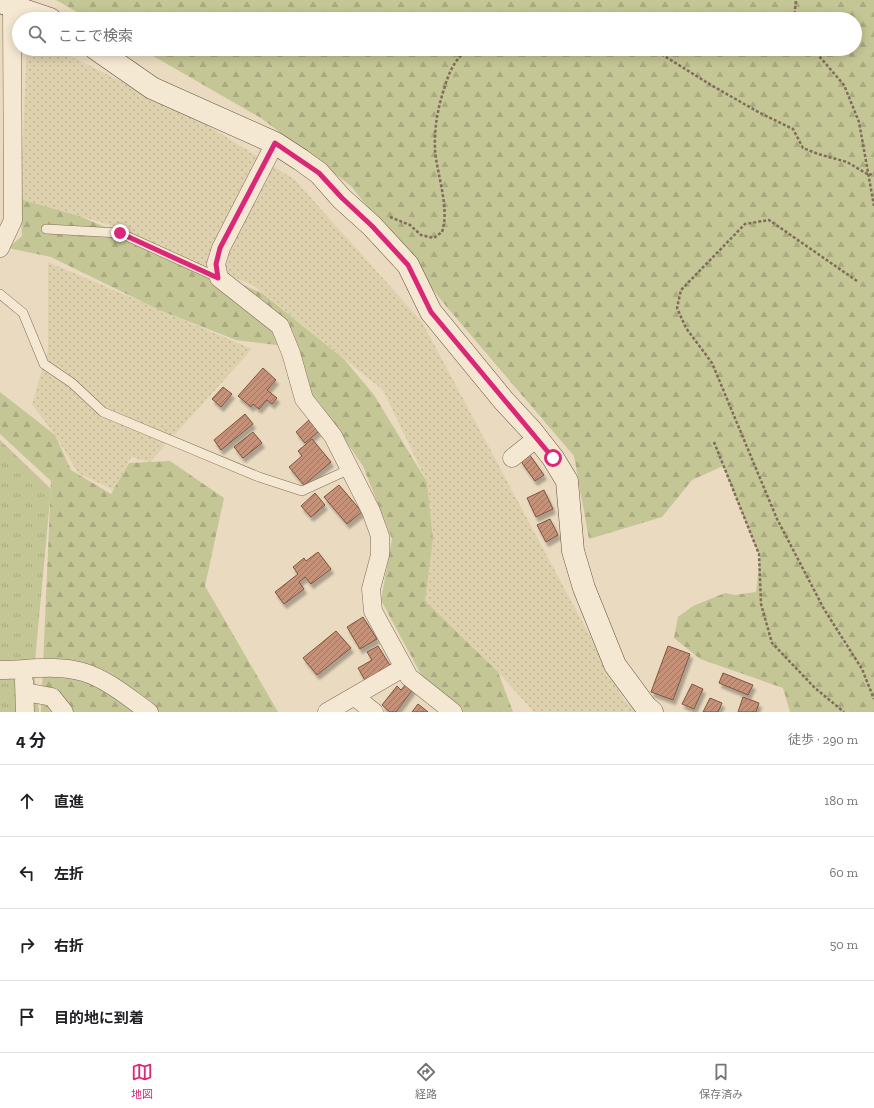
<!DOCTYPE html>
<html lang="ja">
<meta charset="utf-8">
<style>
:root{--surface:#fff;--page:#f6f6f6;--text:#202124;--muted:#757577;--line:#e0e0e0;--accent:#db2777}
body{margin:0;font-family:"Zilla Slab","Noto Sans JP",serif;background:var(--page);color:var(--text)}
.stop{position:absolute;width:12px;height:12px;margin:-9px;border:3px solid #db2777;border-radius:50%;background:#fff}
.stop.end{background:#db2777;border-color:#fff;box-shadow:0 1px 4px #0008}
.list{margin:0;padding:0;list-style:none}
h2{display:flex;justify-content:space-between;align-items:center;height:52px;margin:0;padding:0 16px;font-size:17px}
h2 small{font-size:13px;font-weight:400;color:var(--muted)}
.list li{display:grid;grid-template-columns:26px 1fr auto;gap:12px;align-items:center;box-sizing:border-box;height:72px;padding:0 16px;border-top:1px solid var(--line)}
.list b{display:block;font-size:15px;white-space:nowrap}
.list em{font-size:13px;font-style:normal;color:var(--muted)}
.icon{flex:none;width:22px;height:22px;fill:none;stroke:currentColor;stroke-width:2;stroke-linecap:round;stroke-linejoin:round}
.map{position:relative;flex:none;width:874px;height:712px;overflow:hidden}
.search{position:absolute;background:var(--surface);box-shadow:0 2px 10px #0003;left:12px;right:12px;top:12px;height:44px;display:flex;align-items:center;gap:10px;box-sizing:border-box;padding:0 14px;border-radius:22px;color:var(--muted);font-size:15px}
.sheet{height:340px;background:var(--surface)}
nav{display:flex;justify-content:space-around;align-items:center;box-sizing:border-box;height:56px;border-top:1px solid var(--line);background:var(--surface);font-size:11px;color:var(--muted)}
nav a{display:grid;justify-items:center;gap:2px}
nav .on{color:var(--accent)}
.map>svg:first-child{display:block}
</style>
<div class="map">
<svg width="874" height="712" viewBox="0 0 874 712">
<defs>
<pattern id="farmland-dots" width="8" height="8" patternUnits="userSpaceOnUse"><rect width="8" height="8" fill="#ded2ae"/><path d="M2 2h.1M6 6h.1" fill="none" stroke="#bfb495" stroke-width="1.8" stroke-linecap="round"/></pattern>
<pattern id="grass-tufts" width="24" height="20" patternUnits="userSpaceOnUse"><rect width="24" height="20" fill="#c4c695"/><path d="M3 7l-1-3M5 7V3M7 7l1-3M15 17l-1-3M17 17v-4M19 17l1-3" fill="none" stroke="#a9aa80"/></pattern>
<pattern id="forest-firs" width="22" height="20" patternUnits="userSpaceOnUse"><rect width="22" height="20" fill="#c4c695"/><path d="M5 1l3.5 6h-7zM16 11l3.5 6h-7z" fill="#a9aa80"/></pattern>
<pattern id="building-hatch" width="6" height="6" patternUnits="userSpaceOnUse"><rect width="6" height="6" fill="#c59279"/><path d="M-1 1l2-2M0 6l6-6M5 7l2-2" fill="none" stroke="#a17763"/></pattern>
<filter id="shadow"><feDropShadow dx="2.5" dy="4.5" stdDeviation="1" flood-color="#0004"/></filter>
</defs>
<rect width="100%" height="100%" fill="#e9dac0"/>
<path fill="url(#farmland-dots)" d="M27 49H56L197 119 294 179 422 322 624 700 638 712H534L498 672 425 601 433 539 427 482 383 390 253 285 191 261 111 225 20 199Z
M48 262 252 349 150 462 131 457 114 490 78 473 55 435 32 404 48 350Z"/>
<path fill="url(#grass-tufts)" d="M0 440 51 489 34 672 39 712H0Z"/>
<path fill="url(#forest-firs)" d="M56 0H874V712H790L783 688 700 659 674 638 678 617 693 606 725 593 735 595 756 592 760 557 723 466 692 480 662 517 589 539 574 456 446 306 351 186 261 118 141 49H855V19H89Z
M20 199 79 216 262 293 344 359 374 395 427 482 433 539 425 601 498 672 513 712H462L425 682 381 600 392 539 363 466 319 402 300 382 293 347 236 340 157 309 51 257 8 248 22 236Z
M0 392 55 435 71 470 111 494 129 463 170 461 224 498 205 586 278 712H41L51 481 0 434Z"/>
<path fill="url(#building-hatch)" stroke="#7e5441" filter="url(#shadow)" d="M263 368 276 380 267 390 277 398 272 404 267 400 259 409 253 404 251 407 238 396Z
M223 387 232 394 221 407 212 399Z
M245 414 253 424 221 450 214 440Z
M309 420 319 431 305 443 296 432Z
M253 432 262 443 243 458 234 447Z
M312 439 331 462 304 485 289 467 302 456 298 451Z
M529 454 544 475 535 481 520 460Z
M339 485 362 512 347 524 324 497Z
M544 490 553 509 536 517 527 498Z
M315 493 325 505 311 517 301 506Z
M550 519 558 535 546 542 537 525Z
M318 552 331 569 311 584 305 577 299 582 304 589 284 604 275 592 298 574 293 567 304 558 306 561Z
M363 617 377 639 360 649 347 627Z
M336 631 351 648 317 675 303 658Z
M378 646 391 667 366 682 358 668 372 660 367 652Z
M668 646 690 654 673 700 651 692Z
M723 673 753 685 748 695 719 683Z
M406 684 413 689 396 712H390L382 705 397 686 401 690Z
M692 684 703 689 694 709 682 704Z
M743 697 759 703 756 712H738Z
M710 698 722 703 718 712H703Z
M418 704 428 712H412Z"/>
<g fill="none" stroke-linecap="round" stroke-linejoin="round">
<defs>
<path id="lane" d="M46 229 120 233 219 278
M0 294 23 313 44 364 72 383 103 412 259 477 302 491 350 469"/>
<path id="street" d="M275 143 221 248 216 264 219 278 280 326 291 353 304 399 333 436 371 511 380 536V555L371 589 373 611 409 677 453 712
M0 248 13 220 12 7
M512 458 537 438
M0 670C27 670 57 664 83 672 107 679 129 698 149 712
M24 681 25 712
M25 692 52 697 64 712
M355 697 374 712
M327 712 403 668"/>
<path id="secondary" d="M0 2 50 19
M96 49 152 88 275 143 301 160 319 173 341 198 372 226 408 265 431 312 504 401 531 430 553 458 567 481 573 551 584 588 615 665 646 707 652 712"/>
</defs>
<use href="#lane" stroke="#816b5a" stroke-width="10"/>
<use href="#street" stroke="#816b5a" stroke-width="19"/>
<use href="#secondary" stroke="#624d3d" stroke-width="23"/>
<path stroke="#816b5a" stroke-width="2.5" stroke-dasharray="3 2" stroke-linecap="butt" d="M794 19 796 0
M653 49 711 85 760 113 793 129 803 148 818 154 847 162 869 175
M813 49 844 85 859 122 874 206
M869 175 874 173
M390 217 410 225 421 235 434 238 442 232C450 208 437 175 435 150 434 127 438 107 445 86 449 72 456 57 469 49
M857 281 769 220 745 224 681 290 677 308 686 328 712 363 777 519 824 609 862 669 874 699
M714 442 759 554 761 604 772 643 815 688 844 712"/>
<use href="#lane" stroke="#f5e8d2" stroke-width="9"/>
<use href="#street" stroke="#f5e8d2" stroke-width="18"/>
<use href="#secondary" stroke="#f5e8d2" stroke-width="22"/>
</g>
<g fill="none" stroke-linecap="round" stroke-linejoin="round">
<path stroke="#db2777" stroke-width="5" d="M120 233 218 278 216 264 220 248 275 143 319 173 342 198 372 226 408 265 431 312 553 458"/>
</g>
</svg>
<div class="stop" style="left:553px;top:458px"></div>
<div class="stop end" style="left:120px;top:233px"></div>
<div class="search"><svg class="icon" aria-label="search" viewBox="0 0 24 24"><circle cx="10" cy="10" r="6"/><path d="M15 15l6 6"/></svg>ここで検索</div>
</div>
<section class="sheet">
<h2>4 分<small>徒歩 · 290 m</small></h2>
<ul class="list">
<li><svg class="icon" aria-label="ahead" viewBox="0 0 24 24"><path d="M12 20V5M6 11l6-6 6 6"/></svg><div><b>直進</b></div><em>180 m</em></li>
<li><svg class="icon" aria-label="left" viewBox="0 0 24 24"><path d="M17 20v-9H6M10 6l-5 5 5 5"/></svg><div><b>左折</b></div><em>60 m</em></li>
<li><svg class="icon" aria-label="right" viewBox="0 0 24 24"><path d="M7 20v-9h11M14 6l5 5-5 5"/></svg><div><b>右折</b></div><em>50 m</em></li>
<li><svg class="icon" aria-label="arrive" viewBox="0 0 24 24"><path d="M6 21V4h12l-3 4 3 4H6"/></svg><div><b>目的地に到着</b></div></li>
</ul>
</section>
<nav>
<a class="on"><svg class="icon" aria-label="map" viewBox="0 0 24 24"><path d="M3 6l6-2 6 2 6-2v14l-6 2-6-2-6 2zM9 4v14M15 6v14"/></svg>地図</a>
<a><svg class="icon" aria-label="directions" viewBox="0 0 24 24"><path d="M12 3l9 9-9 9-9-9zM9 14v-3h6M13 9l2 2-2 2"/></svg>経路</a>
<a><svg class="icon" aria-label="saved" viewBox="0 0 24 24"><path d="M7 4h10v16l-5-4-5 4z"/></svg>保存済み</a>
</nav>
